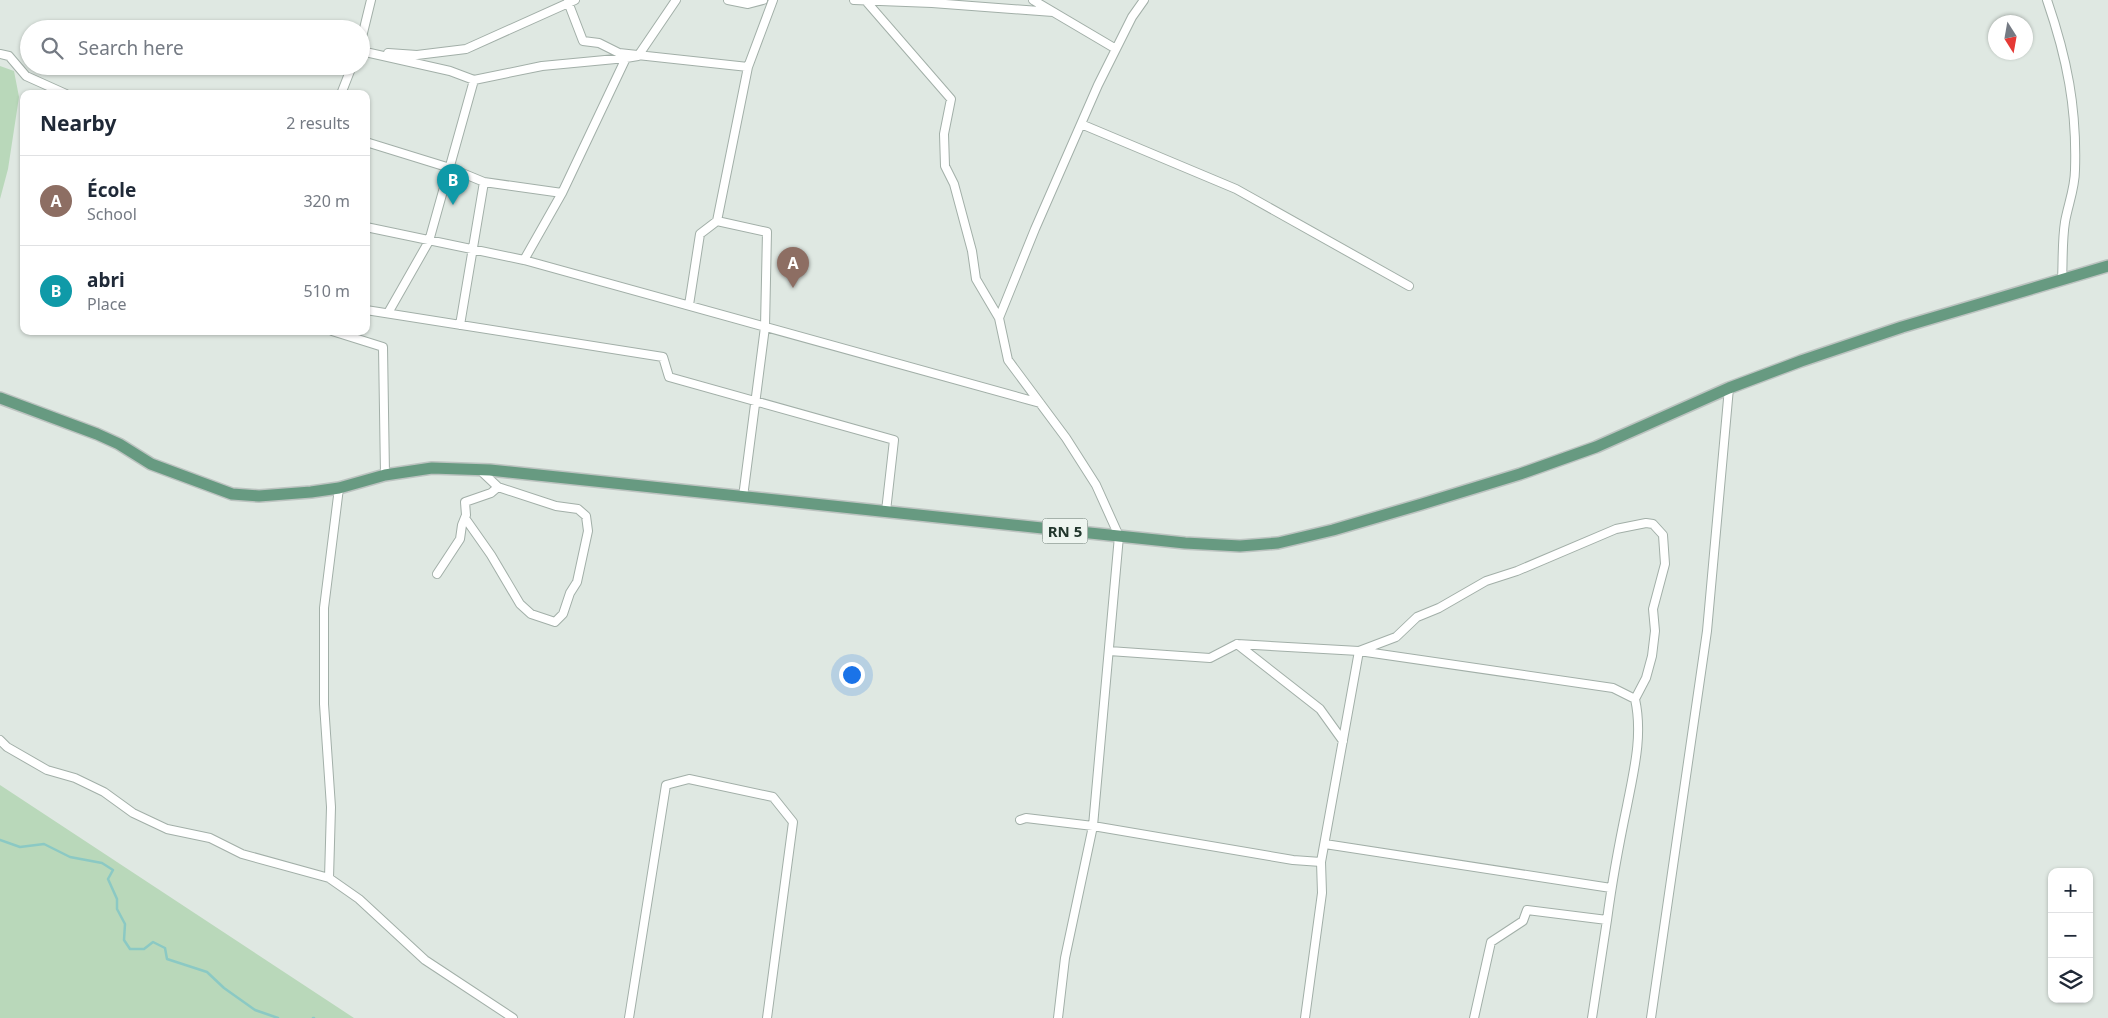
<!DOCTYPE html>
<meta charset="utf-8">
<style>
:root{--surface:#fff;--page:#f6f6f7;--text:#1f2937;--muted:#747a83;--line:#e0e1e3;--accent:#0b8043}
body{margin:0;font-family:"Noto Sans",sans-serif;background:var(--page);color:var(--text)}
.controls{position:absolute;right:15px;bottom:15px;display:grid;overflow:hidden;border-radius:10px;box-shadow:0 1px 4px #0004}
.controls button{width:45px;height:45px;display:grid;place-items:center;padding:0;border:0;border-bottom:1px solid var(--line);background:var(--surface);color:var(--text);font:25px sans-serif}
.compass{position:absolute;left:1988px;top:15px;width:45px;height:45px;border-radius:50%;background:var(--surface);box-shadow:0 1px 4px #0004;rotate:169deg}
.you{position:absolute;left:851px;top:674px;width:18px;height:18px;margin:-12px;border:4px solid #fff;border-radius:50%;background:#1a73e8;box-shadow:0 0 0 8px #1a73e833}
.badge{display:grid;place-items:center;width:32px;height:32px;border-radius:50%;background:var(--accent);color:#fff;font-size:16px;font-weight:700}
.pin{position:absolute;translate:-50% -41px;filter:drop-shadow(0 1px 2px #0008)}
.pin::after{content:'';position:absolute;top:26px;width:18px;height:15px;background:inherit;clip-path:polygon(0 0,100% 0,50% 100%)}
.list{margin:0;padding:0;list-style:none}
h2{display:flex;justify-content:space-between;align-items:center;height:65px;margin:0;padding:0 20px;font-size:21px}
h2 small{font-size:16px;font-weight:400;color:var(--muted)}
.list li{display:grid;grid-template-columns:32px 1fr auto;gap:15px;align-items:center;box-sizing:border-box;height:90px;padding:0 20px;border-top:1px solid var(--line)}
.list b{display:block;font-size:19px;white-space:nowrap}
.list p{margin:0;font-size:16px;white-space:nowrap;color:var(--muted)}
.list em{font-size:16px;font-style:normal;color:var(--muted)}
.icon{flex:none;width:28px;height:28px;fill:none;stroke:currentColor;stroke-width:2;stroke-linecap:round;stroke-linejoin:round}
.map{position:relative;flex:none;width:2108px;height:1018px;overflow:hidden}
.search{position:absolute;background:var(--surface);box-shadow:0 1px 4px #0004;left:20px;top:20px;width:350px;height:55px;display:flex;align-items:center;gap:12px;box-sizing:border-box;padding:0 18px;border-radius:28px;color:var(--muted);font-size:19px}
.panel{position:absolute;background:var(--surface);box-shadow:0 1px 4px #0004;left:20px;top:90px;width:350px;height:245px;border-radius:10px}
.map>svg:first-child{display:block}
</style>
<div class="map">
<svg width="2108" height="1018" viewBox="0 0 2108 1018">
<rect width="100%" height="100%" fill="#dfe8e2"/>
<path fill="#b9d8ba" d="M0 66 14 71 19 97 8 169 0 199Z
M0 785 354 1018H0Z"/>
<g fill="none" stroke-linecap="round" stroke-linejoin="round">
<path stroke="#8bc9c4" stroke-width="2.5" d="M0 840 20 847 44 844 70 857 102 863 113 870 108 879 117 899V909L125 924 124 940 130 949H144L153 942 165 948 167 959 207 972 224 988 255 1010 278 1018
M313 1018H314"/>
<defs>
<path id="minor" d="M728 0 748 4 763 0
M854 0 932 3 1053 12
M865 0 951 99 944 134 945 166 954 184 972 251 976 279 999 318
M1033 0 1116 49
M2047 0C2067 58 2077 108 2075 170 2075 188 2068 205 2065 222 2062 241 2063 261 2062 280
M568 2 583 41 599 43 619 53 748 67
M361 41 371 0
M361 51 450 71 474 80 542 66 626 58
M388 53 417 55 466 49 575 0
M0 54 9 56 26 76 66 94
M341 94 352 66
M1081 124 1236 189 1409 286
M366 142 450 168 484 182 562 193
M717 221 767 232 765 327 743 497
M366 227 524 260 1040 403
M524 260 562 193 626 58 638 56 676 0
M689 305 700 234 717 221 748 67 773 0
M366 310 663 357 669 377 894 440 886 511
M388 313 429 241 474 80
M460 325 484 182
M332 331 383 347 385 475
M465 518 491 555 520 604 531 614 555 622 563 614 570 593 577 582 588 531 586 516 578 509 556 506 498 487
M437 574 460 539 462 525 466 515 465 502 491 493 498 487 480 470
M1237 644 1320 709 1343 741
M1109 651 1210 658 1237 644 1359 651 1321 862 1322 893 1305 1018
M1359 651 1613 688 1635 699C1643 735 1634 770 1627 806 1619 844 1612 882 1607 920L1527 910 1523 921 1491 942 1474 1018
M1359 651 1396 637 1417 617 1439 608 1486 581 1517 571 1616 529 1646 523 1653 524 1663 535 1665 564 1653 609 1655 631 1652 656 1646 678 1635 699
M0 740 7 747 47 770 75 778 104 792 133 813 167 829 210 838 242 854 329 878 359 899 425 960 513 1018
M1020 820 1026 818 1093 826 1293 860 1321 862
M1325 844 1611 888
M329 878 331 807 324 704V608L339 488
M629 1018 666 785 689 779 773 797 793 822 767 1018
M1058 1018 1065 958 1093 826 1119 536 1096 485 1066 438 1008 360 999 318 1035 229 1098 85 1132 17 1144 0
M1592 1018 1607 920
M1651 1018 1707 631 1729 388"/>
<path id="primary" d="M0 398 97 434 119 444 151 464 232 494 259 496 311 492 339 488 385 475 432 468 490 470 1185 543 1240 546 1278 543 1333 530 1422 504 1520 474 1596 447 1729 388 1801 361 1902 327 2108 266"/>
</defs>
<use href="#minor" stroke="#a2afa8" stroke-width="10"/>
<use href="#primary" stroke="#bcc3c0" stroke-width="14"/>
<use href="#minor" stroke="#fff" stroke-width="8"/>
<use href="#primary" stroke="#679a81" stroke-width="11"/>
</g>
<g text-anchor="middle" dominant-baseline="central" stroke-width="4" stroke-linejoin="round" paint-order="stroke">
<rect fill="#eef5f0" stroke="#5e6f67" stroke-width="1" x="1042.5" y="518.5" width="45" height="25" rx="4"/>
<g font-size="15" font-weight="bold" fill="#21362c">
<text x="1065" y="531">RN 5</text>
</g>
</g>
</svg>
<div class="controls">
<button>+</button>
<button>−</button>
<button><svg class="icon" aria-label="layers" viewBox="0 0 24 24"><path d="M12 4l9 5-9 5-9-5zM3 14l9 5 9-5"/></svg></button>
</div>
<svg class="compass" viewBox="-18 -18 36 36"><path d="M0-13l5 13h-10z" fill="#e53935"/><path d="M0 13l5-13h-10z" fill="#747a83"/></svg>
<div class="you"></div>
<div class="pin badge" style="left:793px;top:288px;background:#8d6e63">A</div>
<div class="pin badge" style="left:453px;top:205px;background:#0f9aa8">B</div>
<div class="search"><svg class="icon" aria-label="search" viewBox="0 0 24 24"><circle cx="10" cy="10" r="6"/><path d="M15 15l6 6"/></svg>Search here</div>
<section class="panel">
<h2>Nearby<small>2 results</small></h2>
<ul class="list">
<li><span class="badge" style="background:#8d6e63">A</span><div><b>École</b><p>School</p></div><em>320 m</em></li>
<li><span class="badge" style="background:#0f9aa8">B</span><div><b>abri</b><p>Place</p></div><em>510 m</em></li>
</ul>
</section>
</div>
